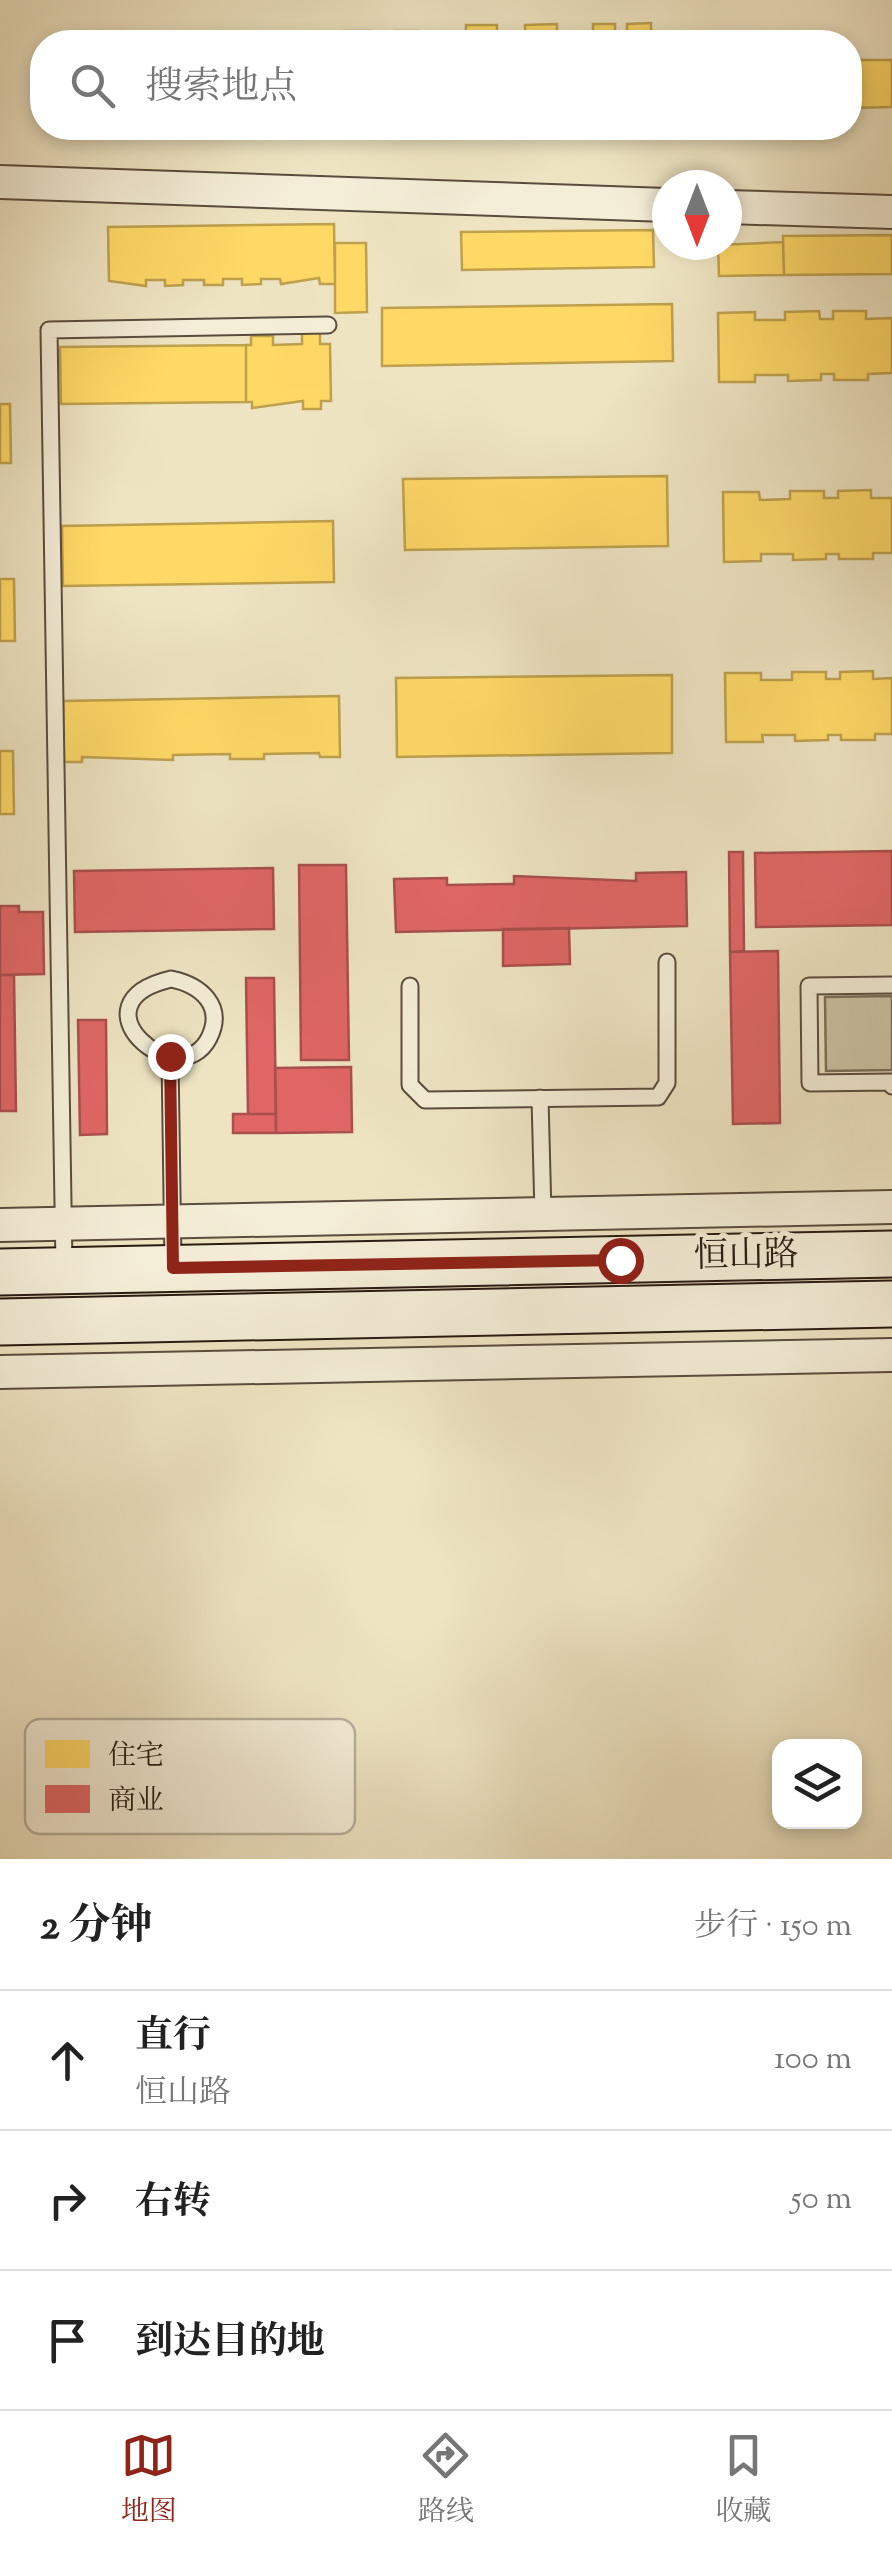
<!DOCTYPE html>
<html lang="zh">
<meta charset="utf-8">
<style>
:root{--surface:#fff;--page:#f2f2f2;--text:#222;--muted:#767676;--line:#e0e0e0;--accent:#8f2418}
body{margin:0;font-family:"Sorts Mill Goudy","Noto Serif SC",serif;background:var(--page);color:var(--text)}
.controls{position:absolute;right:30px;bottom:30px;display:grid;overflow:hidden;border-radius:20px;box-shadow:0 5px 15px #0003}
.controls button{width:90px;height:90px;display:grid;place-items:center;padding:0;border:0;border-bottom:2px solid var(--line);background:var(--surface);color:var(--text);font:50px sans-serif}
.compass{position:absolute;left:652px;top:170px;width:90px;height:90px;border-radius:50%;background:var(--surface);box-shadow:0 5px 15px #0003;rotate:180deg}
.stop{position:absolute;width:30px;height:30px;margin:-22px;border:8px solid #8f2418;border-radius:50%;background:#fff}
.stop.end{background:#8f2418;border-color:#fff;box-shadow:0 2px 10px #0008}
.list{margin:0;padding:0;list-style:none}
h2{display:flex;justify-content:space-between;align-items:center;height:130px;margin:0;padding:0 40px;font-size:42px}
h2 small{font-size:32px;font-weight:400;color:var(--muted)}
.list li{display:grid;grid-template-columns:65px 1fr auto;gap:30px;align-items:center;box-sizing:border-box;height:140px;padding:0 40px;border-top:2px solid var(--line)}
.list b{display:block;font-size:38px;white-space:nowrap}
.list p{margin:0;font-size:32px;white-space:nowrap;color:var(--muted)}
.list em{font-size:32px;font-style:normal;color:var(--muted)}
.icon{flex:none;width:55px;height:55px;fill:none;stroke:currentColor;stroke-width:2;stroke-linecap:round;stroke-linejoin:round}
.map{position:relative;flex:none;width:892px;height:1859px;overflow:hidden}
.search{position:absolute;background:var(--surface);box-shadow:0 5px 15px #0003;left:30px;right:30px;top:30px;height:110px;display:flex;align-items:center;gap:25px;box-sizing:border-box;padding:0 35px;border-radius:40px;color:var(--muted);font-size:38px}
.sheet{height:550px;background:var(--surface)}
nav{display:flex;justify-content:space-around;align-items:center;box-sizing:border-box;height:140px;border-top:2px solid var(--line);background:var(--surface);font-size:28px;color:var(--muted)}
nav a{display:grid;justify-items:center;gap:5px}
nav .on{color:var(--accent)}
.map>svg:first-child{display:block}
</style>
<div class="map">
<svg width="892" height="1859" viewBox="0 0 892 1859">
<rect width="100%" height="100%" fill="#eee4c2"/>
<filter id="stains"><feTurbulence type="fractalNoise" baseFrequency=".002" numOctaves="4"/><feColorMatrix values="0 0 0 0 .2 0 0 0 0 .09 0 0 0 0 .02 0 0 0 .5 -.17"/></filter>
<radialGradient id="worn" r=".72"><stop offset=".6" stop-color="#630" stop-opacity="0"/><stop offset="1" stop-color="#630" stop-opacity=".3"/></radialGradient>
<path fill="#ccc2a4" stroke="#7a6e5b" stroke-width="2.5" d="M892 996V1070L826 1071 825 997Z"/>
<path fill="#ffd966" stroke="#bea04d" stroke-width="2.5" d="M651 23V32H665V42H458V34H466V25H497V34L525 33V25L557 24V33H593V24H615V32H627V24Z
M344 31H370V40H395V31H418V39L434 42H133V33H164V42H199V33H228V41H261V32H281V41H296V32H316V40H345Z
M68 34H101L102 42H68Z
M850 60H892V107L850 108Z
M334 224 335 284H320L319 278 281 284 280 279H261V284L242 285V279H223V285H204V280H183V285L165 286V280H146V286L109 281 108 227Z
M653 230 654 267 462 270 461 232Z
M892 235V274L784 275 783 236Z
M783 242 784 275 719 276 718 245Z
M335 243H366L367 312 335 313Z
M672 304 673 361 382 366V308Z
M819 311 820 319H833V311H866V319L892 318V373L868 374V380H834V374H821V380L788 381V375H755V382H719L718 313 755 312V320H785V312Z
M320 332V344H330L331 401H321V409H303V401L252 408V402H246V345H251V336H273V345L302 344V333Z
M246 345V402L61 404 60 347Z
M0 404H10L11 463H0Z
M667 476 668 546 405 550 403 479Z
M871 490V498H892V553H873V559H839V554H826V559L793 560V554H761V561L724 562 723 492H759L760 500 790 499V491H824V498H838V491Z
M333 521 334 582 63 586 62 526Z
M0 579H14L15 641H0Z
M873 671V679L892 678V734H875V740H841V735H828V740L795 741V735H762L763 742H726L725 673H761V680H792V672H826V679H840V672Z
M672 675V753L397 757 396 678Z
M339 696 340 757H320L319 753 264 754V759H230V754L173 755V760L82 757V762H64L63 701Z
M0 751H13L14 814H0Z"/>
<path fill="#e06666" stroke="#a94f4d" stroke-width="2.5" d="M892 851V925L756 927 755 853Z
M729 852H743L744 951 730 952Z
M299 865H346L349 1060H301Z
M273 868 274 929 75 932 74 871Z
M686 872 687 926 396 932 394 879 447 878V885L514 884V876L636 881V873Z
M0 906H19V912H43L44 974 0 975Z
M569 928 570 964 503 966V929Z
M778 951 780 1123 733 1124 730 952Z
M0 975H14L16 1111H0Z
M246 978H274L276 1114H248Z
M78 1020H106L107 1134 80 1135Z
M351 1067 352 1132 276 1133 275 1068Z
M233 1114H276V1133H233Z"/>
<g fill="none" stroke-linecap="round" stroke-linejoin="round">
<defs>
<path id="service" d="M171 979C201 985 225 1006 209 1038 179 1097 68 1003 171 979Z
M892 985 809 986 810 1083 892 1082V1086
M410 986V1085L425 1100 658 1097 667 1083V962
M170 1057 173 1264
M540 1098 543 1214
M64 1266 49 330 328 325"/>
<path id="minor" d="M0 182 667 205
M727 207 892 212
M0 1225 892 1207
M0 1372 892 1355"/>
<path id="secondary" d="M0 1272 892 1254
M0 1322 892 1304"/>
</defs>
<use href="#service" stroke="#5a4c3e" stroke-width="19"/>
<use href="#minor" stroke="#5a4c3e" stroke-width="36"/>
<use href="#secondary" stroke="#281a12" stroke-width="49"/>
<use href="#service" stroke="#f4edd7" stroke-width="15"/>
<use href="#minor" stroke="#f4edd7" stroke-width="32"/>
<use href="#secondary" stroke="#f4edd7" stroke-width="45"/>
</g>
<g fill="none" stroke-linecap="round" stroke-linejoin="round">
<path stroke="#8f2418" stroke-width="12" d="M170 1056 173 1268 620 1260"/>
</g>
<g text-anchor="middle" dominant-baseline="central" stroke-width="10" stroke-linejoin="round" paint-order="stroke">
<g font-size="35" fill="#281a12" stroke="#f4edd7">
<text transform="translate(746 1257) rotate(-1)">恒山路</text>
</g>
</g>
<rect x="25" y="1719" width="330" height="115" rx="15" fill="#f4edd7" stroke="#b7ae9c" stroke-width="2.5"/>
<rect x="45" y="1740" width="45" height="28" fill="#ffd966"/>
<rect x="45" y="1785" width="45" height="28" fill="#e06666"/>
<g font-size="28" fill="#281a12">
<text x="108" y="1764">住宅</text>
<text x="108" y="1809">商业</text>
</g>
<rect width="100%" height="100%" filter="url(#stains)"/>
<rect width="100%" height="100%" fill="url(#worn)"/>
</svg>
<div class="controls">
<button><svg class="icon" aria-label="layers" viewBox="0 0 24 24"><path d="M12 4l9 5-9 5-9-5zM3 14l9 5 9-5"/></svg></button>
</div>
<svg class="compass" viewBox="-18 -18 36 36"><path d="M0-13l5 13h-10z" fill="#e53935"/><path d="M0 13l5-13h-10z" fill="#767676"/></svg>
<div class="stop" style="left:620px;top:1260px"></div>
<div class="stop end" style="left:170px;top:1056px"></div>
<div class="search"><svg class="icon" aria-label="search" viewBox="0 0 24 24"><circle cx="10" cy="10" r="6"/><path d="M15 15l6 6"/></svg>搜索地点</div>
</div>
<section class="sheet">
<h2>2 分钟<small>步行 · 150 m</small></h2>
<ul class="list">
<li><svg class="icon" aria-label="ahead" viewBox="0 0 24 24"><path d="M12 20V5M6 11l6-6 6 6"/></svg><div><b>直行</b><p>恒山路</p></div><em>100 m</em></li>
<li><svg class="icon" aria-label="right" viewBox="0 0 24 24"><path d="M7 20v-9h11M14 6l5 5-5 5"/></svg><div><b>右转</b></div><em>50 m</em></li>
<li><svg class="icon" aria-label="arrive" viewBox="0 0 24 24"><path d="M6 21V4h12l-3 4 3 4H6"/></svg><div><b>到达目的地</b></div></li>
</ul>
</section>
<nav>
<a class="on"><svg class="icon" aria-label="map" viewBox="0 0 24 24"><path d="M3 6l6-2 6 2 6-2v14l-6 2-6-2-6 2zM9 4v14M15 6v14"/></svg>地图</a>
<a><svg class="icon" aria-label="directions" viewBox="0 0 24 24"><path d="M12 3l9 9-9 9-9-9zM9 14v-3h6M13 9l2 2-2 2"/></svg>路线</a>
<a><svg class="icon" aria-label="saved" viewBox="0 0 24 24"><path d="M7 4h10v16l-5-4-5 4z"/></svg>收藏</a>
</nav>
